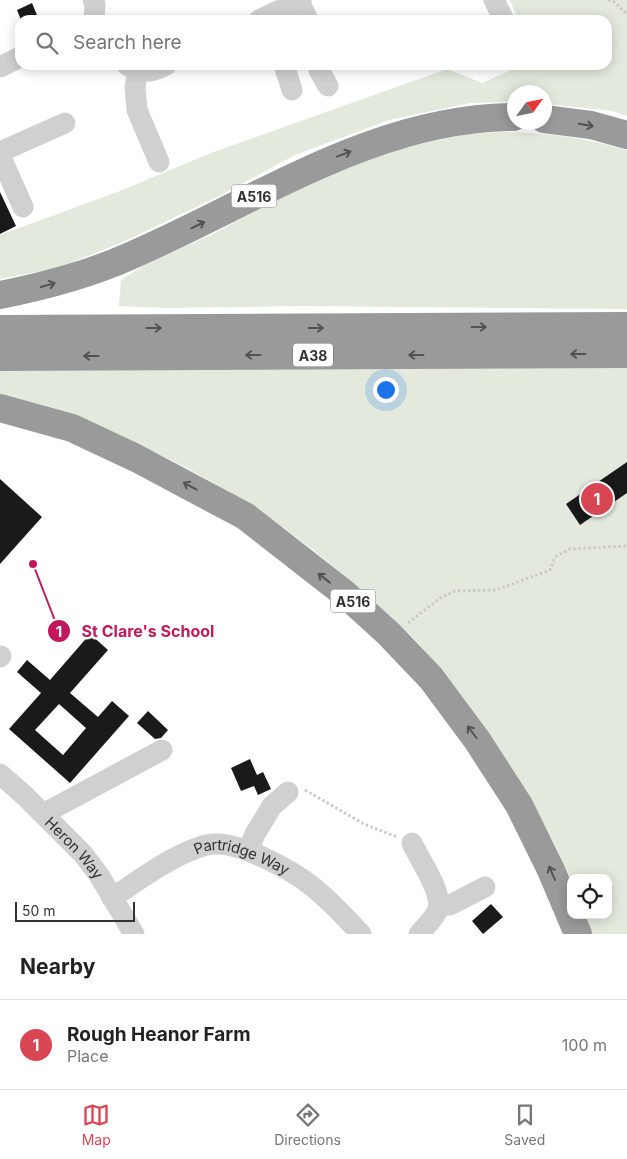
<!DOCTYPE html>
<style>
:root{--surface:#fff;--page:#f6f6f6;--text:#222;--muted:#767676;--line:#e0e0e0;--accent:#d84653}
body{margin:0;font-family:Inter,sans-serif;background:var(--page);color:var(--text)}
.controls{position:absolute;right:15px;bottom:15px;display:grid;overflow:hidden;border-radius:10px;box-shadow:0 2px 12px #0003}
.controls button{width:45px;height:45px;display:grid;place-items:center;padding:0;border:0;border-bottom:1px solid var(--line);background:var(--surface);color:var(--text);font:25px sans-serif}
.compass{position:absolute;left:507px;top:85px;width:45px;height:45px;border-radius:50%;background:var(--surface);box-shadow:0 2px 12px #0003;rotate:57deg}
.scale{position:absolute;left:15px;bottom:12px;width:120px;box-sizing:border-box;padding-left:5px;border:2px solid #333;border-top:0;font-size:14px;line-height:18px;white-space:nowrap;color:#333;-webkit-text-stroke:4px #fff;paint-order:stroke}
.you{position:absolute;left:385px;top:389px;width:18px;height:18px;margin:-12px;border:4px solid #fff;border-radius:50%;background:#1a73e8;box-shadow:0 0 0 8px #1a73e833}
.badge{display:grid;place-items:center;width:32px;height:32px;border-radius:50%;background:var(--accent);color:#fff;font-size:16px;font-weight:700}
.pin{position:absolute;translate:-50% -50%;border:2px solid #fff;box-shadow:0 1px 5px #0006}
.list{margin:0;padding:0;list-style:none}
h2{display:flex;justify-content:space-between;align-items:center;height:65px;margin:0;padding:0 20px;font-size:21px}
h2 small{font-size:16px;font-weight:400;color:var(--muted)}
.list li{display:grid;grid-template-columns:32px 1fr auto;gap:15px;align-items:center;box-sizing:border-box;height:90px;padding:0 20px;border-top:1px solid var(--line)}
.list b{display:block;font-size:19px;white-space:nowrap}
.list p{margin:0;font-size:16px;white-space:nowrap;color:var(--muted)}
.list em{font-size:16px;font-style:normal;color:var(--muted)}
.icon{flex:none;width:28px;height:28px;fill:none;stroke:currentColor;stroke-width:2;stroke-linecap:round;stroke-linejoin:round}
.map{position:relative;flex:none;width:627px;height:934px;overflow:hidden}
.search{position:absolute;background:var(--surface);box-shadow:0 2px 12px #0003;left:15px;right:15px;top:15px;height:55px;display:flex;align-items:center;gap:12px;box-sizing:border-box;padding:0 18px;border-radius:15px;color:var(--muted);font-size:19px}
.sheet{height:155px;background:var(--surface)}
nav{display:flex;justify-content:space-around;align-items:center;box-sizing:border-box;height:70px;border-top:1px solid var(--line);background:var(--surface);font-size:14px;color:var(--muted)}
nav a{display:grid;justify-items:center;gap:2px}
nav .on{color:var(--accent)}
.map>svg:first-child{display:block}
</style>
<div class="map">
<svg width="627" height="934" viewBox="0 0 627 934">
<rect width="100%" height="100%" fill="#fff"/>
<path fill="#e3e9dd" d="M510 0H627V116L612 111 545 104 544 92H514V102L470 103 389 120 295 155 221 195 121 243 57 268 0 279V235L120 191 211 153 447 69 482 83 522 65H607V20H518Z
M499 132C543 132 585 138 627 150V309L302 306 167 308 119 306 121 280 143 266 215 233 277 199 384 152 468 134Z
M627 366V934H592L586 915H608V878H571V879C533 793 479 712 417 642 401 625 383 610 365 594 300 535 227 485 146 448 99 426 49 412 0 395V371Z"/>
<path fill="#1a1a1a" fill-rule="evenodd" d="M32 3 39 20H21L17 10Z
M0 192 16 226 0 234Z
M627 462V493L580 525 566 504Z
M0 479 42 517 0 564Z
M90 634 108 650 70 693 98 717 112 701 129 716 70 783 9 729 41 693 17 672 27 660 50 680ZM59 704 86 728 63 755 35 730Z
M148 711 168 730 161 738 155 739 137 723Z
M250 759 257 775 263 772 271 789 258 795 254 786 241 791 231 768Z
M491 904 503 917 483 934 472 921Z"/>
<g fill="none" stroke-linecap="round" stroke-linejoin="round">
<path stroke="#cacaca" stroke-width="3" stroke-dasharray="2.5 2.5" stroke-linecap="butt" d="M608 0 614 2 627 14
M408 623 440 598 455 591 496 590 550 570 555 557 570 549 627 546
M305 790 364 824 397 837"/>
<g stroke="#d0d0d0" stroke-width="21">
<path d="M93 0 95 4 94 20"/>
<path d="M494 0 504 20"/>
<path d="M299 1 308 20"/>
<path d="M259 20 301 0"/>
<path d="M127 65C143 74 150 73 166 65"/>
<path d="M284 65 292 90"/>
<path d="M321 65 319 70 328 86"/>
<path d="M0 67 20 57"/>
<path d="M138 71 135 86 137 110 159 162"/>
<path d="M0 152 65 123"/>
<path d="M0 155 23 207"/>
<path d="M0 657 1 656"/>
<path id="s1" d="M0 774 25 796 83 854 99 875 134 934"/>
<path d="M43 814 162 750"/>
<path d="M412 843C419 859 443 892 438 909 435 918 425 927 419 934"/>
<path d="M248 851 255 834 272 806 288 792"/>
<path id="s2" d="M112 898C136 882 170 857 197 848 206 844 217 843 227 845 250 849 290 869 309 884 328 898 345 917 361 934"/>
<path d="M439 904 450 905 485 887"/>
</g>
<path stroke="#9a9a9a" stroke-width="28" d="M544 119 591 125 627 135
M0 295C45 286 88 275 130 256 255 202 373 118 514 117
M0 329 627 326
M0 357 627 354
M0 408 72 428 136 458 245 516 345 594 389 634 431 678 477 740 519 805 551 870 578 934"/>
</g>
<defs><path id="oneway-shaft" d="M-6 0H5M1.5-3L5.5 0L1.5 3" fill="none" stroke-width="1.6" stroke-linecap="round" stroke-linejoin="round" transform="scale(1.25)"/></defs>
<g stroke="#525252">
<use href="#oneway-shaft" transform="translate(586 125) rotate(10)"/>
<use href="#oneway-shaft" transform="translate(344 154) rotate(-21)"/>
<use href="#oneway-shaft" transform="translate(198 225) rotate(-26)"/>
<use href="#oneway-shaft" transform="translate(48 285) rotate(-15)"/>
<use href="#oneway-shaft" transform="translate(479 327)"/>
<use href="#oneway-shaft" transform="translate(154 328)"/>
<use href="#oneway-shaft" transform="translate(316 328)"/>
<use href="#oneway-shaft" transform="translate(578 354) rotate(180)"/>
<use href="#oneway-shaft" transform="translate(253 355) rotate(180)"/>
<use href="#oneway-shaft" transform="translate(416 355) rotate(180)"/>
<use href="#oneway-shaft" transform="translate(91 356) rotate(180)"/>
<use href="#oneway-shaft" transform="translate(190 486) rotate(-152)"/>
<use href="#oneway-shaft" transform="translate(324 578) rotate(-142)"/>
<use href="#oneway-shaft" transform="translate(472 732) rotate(-127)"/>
<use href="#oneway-shaft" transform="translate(552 873) rotate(-114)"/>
</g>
<g text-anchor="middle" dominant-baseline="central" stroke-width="5" stroke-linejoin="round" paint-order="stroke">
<g fill="#fff" stroke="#707070" stroke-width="1">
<rect x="231.5" y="184.5" width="45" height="23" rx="4"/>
<rect x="293" y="343.5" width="40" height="23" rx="4"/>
<rect x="330.5" y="589.5" width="45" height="23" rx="4"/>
</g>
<g font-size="14" font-weight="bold" fill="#333">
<text x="254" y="196">A516</text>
<text x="313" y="355">A38</text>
<text x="353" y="601">A516</text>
</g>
<g font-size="15" fill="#333" stroke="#fff">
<text stroke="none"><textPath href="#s1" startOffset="105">Heron Way</textPath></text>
<text stroke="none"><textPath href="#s2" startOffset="146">Partridge Way</textPath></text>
</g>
</g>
<path fill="none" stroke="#c2185b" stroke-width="2" d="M33 564L59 631"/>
<g fill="#c2185b" stroke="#fff" stroke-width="2">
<circle cx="33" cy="564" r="5"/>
<circle cx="59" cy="631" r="12"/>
</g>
<g font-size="15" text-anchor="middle" font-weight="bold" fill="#fff">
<text x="59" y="637">1</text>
</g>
<g font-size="16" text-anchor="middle" font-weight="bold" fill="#c2185b" stroke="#fff" stroke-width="5" stroke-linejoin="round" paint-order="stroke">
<text x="148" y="637">St Clare's School</text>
</g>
</svg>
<div class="controls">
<button><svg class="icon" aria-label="locate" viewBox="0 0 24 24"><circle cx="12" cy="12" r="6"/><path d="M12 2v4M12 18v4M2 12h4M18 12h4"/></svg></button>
</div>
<svg class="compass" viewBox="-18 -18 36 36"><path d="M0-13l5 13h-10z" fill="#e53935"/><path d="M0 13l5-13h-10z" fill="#767676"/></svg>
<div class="scale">50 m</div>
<div class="you"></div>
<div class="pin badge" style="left:597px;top:499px">1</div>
<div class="search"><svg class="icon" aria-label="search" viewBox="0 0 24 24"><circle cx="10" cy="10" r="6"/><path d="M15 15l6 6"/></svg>Search here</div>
</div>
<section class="sheet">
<h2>Nearby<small></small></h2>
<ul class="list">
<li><span class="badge">1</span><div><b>Rough Heanor Farm</b><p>Place</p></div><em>100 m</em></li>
</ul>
</section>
<nav>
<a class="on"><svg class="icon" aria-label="map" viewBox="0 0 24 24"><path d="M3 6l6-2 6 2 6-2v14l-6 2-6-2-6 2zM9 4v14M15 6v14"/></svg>Map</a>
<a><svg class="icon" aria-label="directions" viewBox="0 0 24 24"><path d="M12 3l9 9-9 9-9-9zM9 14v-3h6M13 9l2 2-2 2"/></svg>Directions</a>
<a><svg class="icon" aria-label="saved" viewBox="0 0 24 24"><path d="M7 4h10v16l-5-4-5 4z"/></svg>Saved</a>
</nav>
